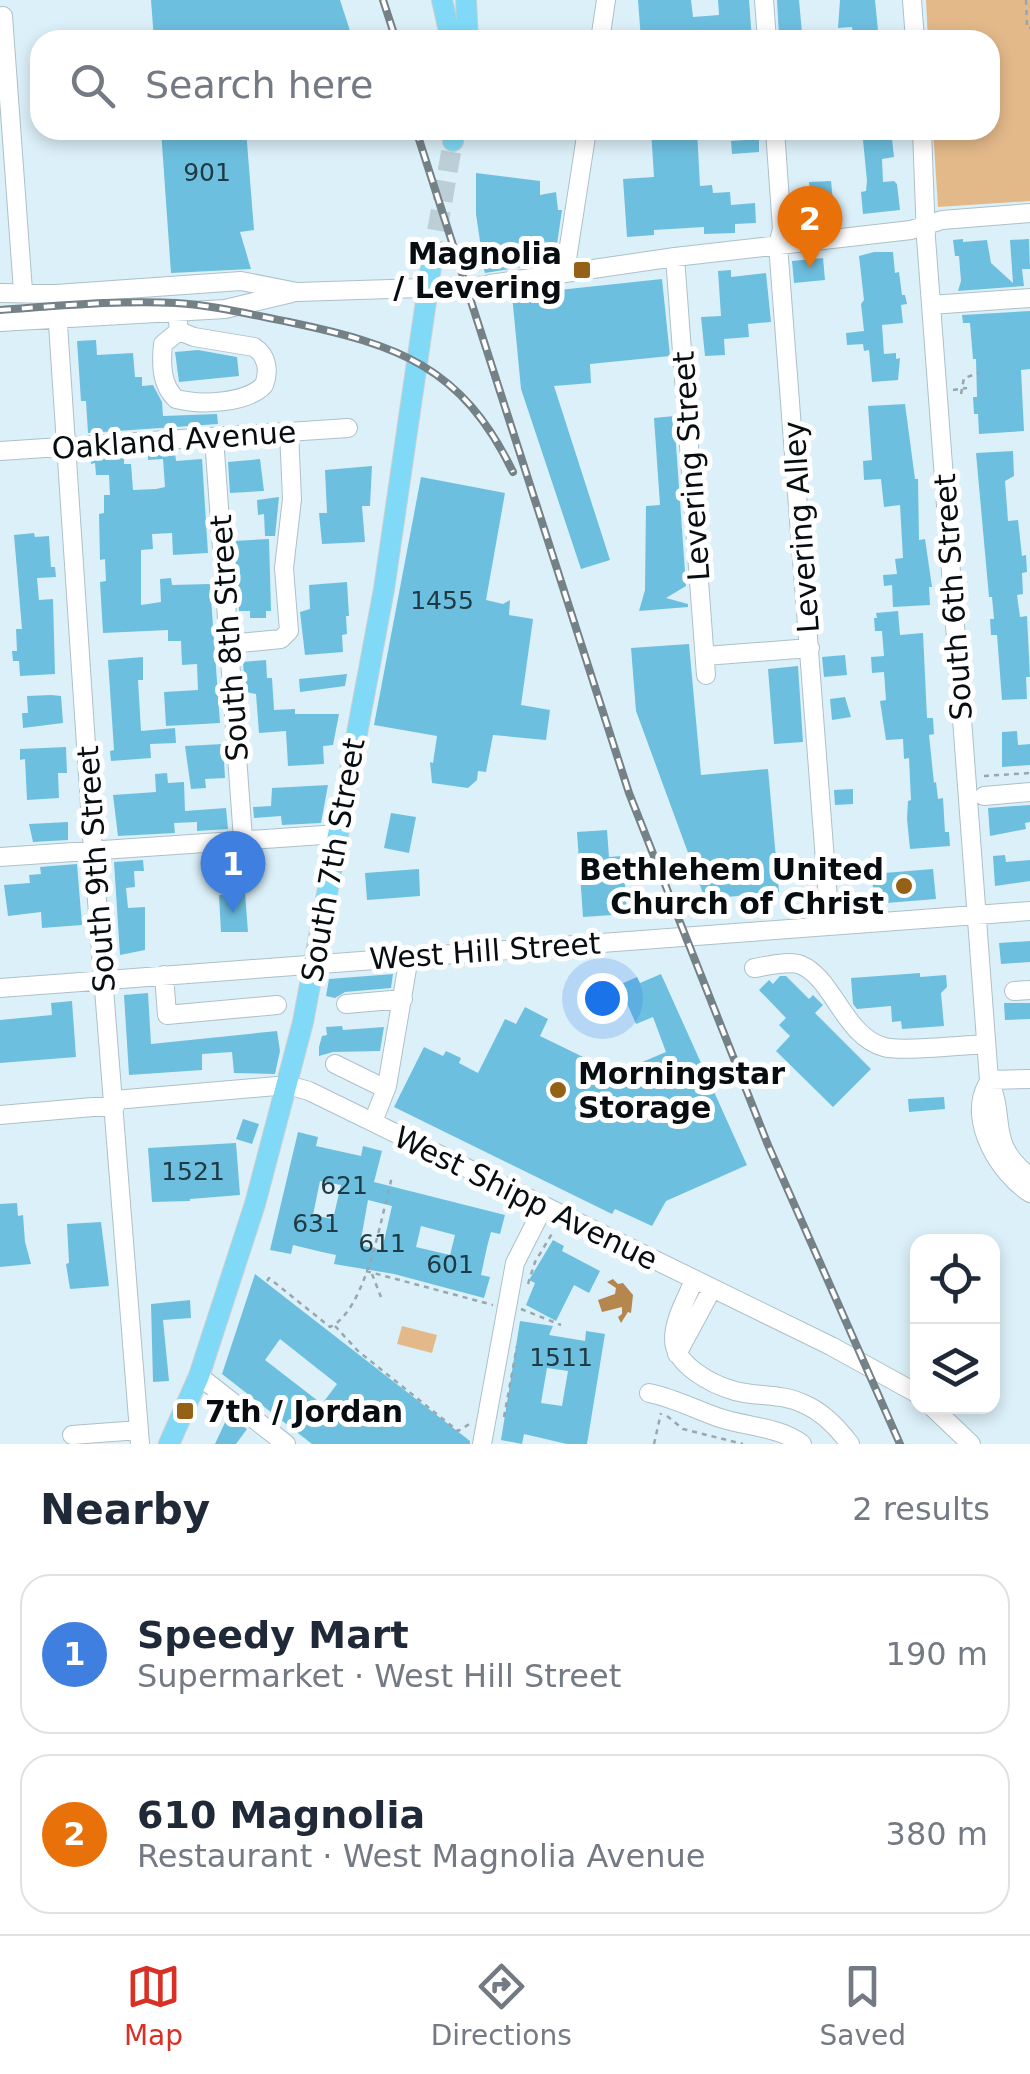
<!DOCTYPE html>
<meta charset="utf-8">
<style>
:root{--surface:#fff;--page:#f6f6f7;--text:#1f2937;--muted:#747a83;--line:#e0e1e3;--accent:#d93025}
body{margin:0;font-family:"DejaVu Sans",sans-serif;background:var(--page);color:var(--text)}
.controls{position:absolute;right:30px;bottom:30px;display:grid;overflow:hidden;border-radius:20px;box-shadow:0 5px 15px #0003}
.controls button{width:90px;height:90px;display:grid;place-items:center;padding:0;border:0;border-bottom:2px solid var(--line);background:var(--surface);color:var(--text);font:50px sans-serif}
.you{position:absolute;left:602px;top:998px;width:35px;height:35px;margin:-25px;border:8px solid #fff;border-radius:50%;background:#1a73e8;box-shadow:0 0 0 15px #1a73e833}
.badge{display:grid;place-items:center;width:65px;height:65px;border-radius:50%;background:var(--accent);color:#fff;font-size:32px;font-weight:700}
.pin{position:absolute;translate:-50% -82px;filter:drop-shadow(0 2px 5px #0008)}
.pin::after{content:'';position:absolute;top:52px;width:35px;height:30px;background:inherit;clip-path:polygon(0 0,100% 0,50% 100%)}
.list{margin:0;padding:0;list-style:none}
h2{display:flex;justify-content:space-between;align-items:center;height:130px;margin:0;padding:0 40px;font-size:42px}
h2 small{font-size:32px;font-weight:400;color:var(--muted)}
.list li{display:grid;grid-template-columns:65px 1fr auto;gap:30px;align-items:center;box-sizing:border-box;height:160px;margin:0 20px 20px;padding:0 20px;border:2px solid var(--line);border-radius:30px}
.list b{display:block;font-size:38px;white-space:nowrap}
.list p{margin:0;font-size:32px;white-space:nowrap;color:var(--muted)}
.list em{font-size:32px;font-style:normal;color:var(--muted)}
.icon{flex:none;width:55px;height:55px;fill:none;stroke:currentColor;stroke-width:2;stroke-linecap:round;stroke-linejoin:round}
.map{position:relative;flex:none;width:1030px;height:1444px;overflow:hidden}
.search{position:absolute;background:var(--surface);box-shadow:0 5px 15px #0003;left:30px;right:30px;top:30px;height:110px;display:flex;align-items:center;gap:25px;box-sizing:border-box;padding:0 35px;border-radius:30px;color:var(--muted);font-size:38px}
.sheet{height:490px;background:var(--surface)}
nav{display:flex;justify-content:space-around;align-items:center;box-sizing:border-box;height:140px;border-top:2px solid var(--line);background:var(--surface);font-size:28px;color:var(--muted)}
nav a{display:grid;justify-items:center;gap:5px}
nav .on{color:var(--accent)}
.map>svg:first-child{display:block}
</style>
<div class="map">
<svg width="1030" height="1444" viewBox="0 0 1030 1444">
<rect width="100%" height="100%" fill="#dcf0f9"/>
<path fill="#e3b98a" d="M926 0H1030V201L938 207 933 130H990V40H928Z
M402 1326 437 1335 432 1353 397 1344Z"/>
<path fill="#b5864e" d="M613 1279 618 1284 623 1283 633 1295 631 1313 628 1312 621 1323 618 1317 622 1314V1307L602 1312 598 1300 615 1294 616 1288 607 1282Z"/>
<path fill="#6dbfdf" fill-rule="evenodd" d="M151 0H340L353 40H154Z
M638 0H691L693 17 719 15 718 0H749L752 40H641Z
M777 0H799L802 33 779 37Z
M840 0H875L879 40H854L852 27 838 28Z
M161 130H246L254 230 240 232 251 269 171 273Z
M651 130H697L700 186 712 185 713 193 730 192 731 205 755 203 756 223 735 224V233L704 234V227L654 230V235L627 237 623 179 654 177Z
M862 130H891L894 157 882 159 883 182 894 181 897 184 900 210 863 214 861 192 866 191 867 181Z
M759 139V152L732 154 731 141Z
M476 173 540 181V195L556 192 558 210H562L556 251 526 255 528 266 485 273 477 248H481L476 214Z
M831 181 834 211 812 213 809 182Z
M963 239V242L987 240 991 263 1013 283 1010 240 1029 239 1030 269H1022L1024 286 958 291 961 281 959 256H955L953 240Z
M874 252H893L895 273 899 272 902 295H905L907 304 901 305 903 323 882 325 884 354 896 353V359L900 358 898 380 872 382 869 350 864 351 863 344 847 345 846 333 864 331 861 304 864 300 859 256Z
M823 258 825 280 794 283 792 261Z
M731 270V277L766 273 771 322 748 324 749 337 724 339 725 355 705 356 701 317 721 316 718 271Z
M662 279 670 356 590 364 591 383 554 386 610 560 581 569 521 389 512 295Z
M1030 311V369L1021 370 1024 431 979 434 978 414H974L973 397H977L976 359H973L970 323H963L962 315Z
M96 340 97 355 133 353 135 377H142V386L153 385 162 402 163 416 217 414 218 424 88 433 86 401H81L77 341Z
M198 350 237 357 239 376 179 382 175 352Z
M905 404 915 479H918L919 540 925 539 932 587H929L930 605 893 607 892 585 884 586 883 575 897 574 895 559 903 558 900 505 884 507 881 479 864 480 863 461 872 460 868 406Z
M674 416 686 586 666 598 688 604V607L639 611 645 590 646 506 660 505 654 418Z
M1013 451 1014 476 1005 481 1008 521 1018 520 1022 556 1026 555 1027 572 1022 573 1023 594 1017 595 1020 617 1027 616 1030 677H1026L1027 699 1002 700 997 635H991L990 619H994L992 597H989L976 453Z
M175 452 176 461 202 459 208 553 173 555 172 533 152 534 153 549 141 550V605L161 602 160 579 171 578 172 585 210 584 220 723 166 726 164 692 198 690 197 664 182 665 181 641H168V630L103 633 100 582 106 581 105 559 100 560 99 514 104 513V495H110L109 475H96L95 463 91 464V458L124 455V464H131L133 490 156 489 165 487 163 459 148 460V454Z
M260 459 264 491 230 493 228 462Z
M372 466 370 506H362L365 542 322 544 319 513H327L325 470Z
M421 477 505 493 486 600 503 604 510 600 509 615 533 619 521 705 550 710 546 740 493 735 486 772 478 771 477 780 468 788 432 783 430 762 433 763 437 736 374 725Z
M279 497 275 536H265L264 514 258 515 257 500Z
M34 533 35 537 49 536 51 567H55L56 577 37 578 39 600 53 599 55 674 20 676 19 661H13L12 651H17L16 629H22L14 535Z
M269 539 271 611H266V618H250V611H239L234 541Z
M347 582 349 616H346L347 634 342 635 343 652 305 655 300 612 310 609 309 585Z
M898 611 900 635 923 633 927 718H933L934 734 929 735 934 783 936 782 938 799 943 798 945 832H949L950 846 910 849 907 819 908 801 911 800 909 758 904 759 903 739 886 740 880 701 886 700 884 672 872 673 871 657 884 656 882 631H875L874 618H877L876 613Z
M689 644 701 775 768 769 779 892 705 899 636 711 631 648Z
M845 655 847 675 824 677 822 657Z
M143 657V680H138L141 731 175 728 176 743 150 744 151 758 111 761 110 751 114 750 108 660Z
M266 660 267 678H272L274 710 295 709V714H339L333 745 323 746 324 764 288 766 286 731 259 733 256 694 245 692 243 662Z
M798 666 803 742 774 744 768 669Z
M347 674 345 686 300 692 299 679Z
M51 695 61 696 63 723 23 728 22 713H28L27 696Z
M845 697 851 717 832 720 830 699Z
M1017 731 1018 745 1030 744V765L1002 767V732Z
M223 744 225 778 205 779 206 788 191 789 185 746Z
M66 747 67 773H58L59 798 27 800 25 759 20 760V749Z
M167 773 168 783 184 782 185 811 226 808 228 829 197 831V822L174 823 175 833 118 836 113 795 156 792 155 774Z
M328 785 321 823 282 825 281 816 254 818 253 807 271 806 272 788Z
M853 789V804L835 805 834 790Z
M1030 805V822L1025 823 1026 829 990 836 988 808Z
M391 813 416 817 409 853 384 848Z
M68 822V840L33 842 29 824Z
M607 830 609 857 623 856 627 914 583 917 577 832Z
M1005 855 1006 862 1030 860V881L995 886 993 856Z
M143 860 144 871H134L135 887 126 888 128 908 145 907V950L120 955 114 862Z
M77 864 82 925 42 928 41 912 8 916 4 885 30 883 29 875 41 874 40 867Z
M419 869 420 896 367 900 365 873Z
M933 869 936 899 874 904 872 874Z
M245 893 248 932H221L219 895Z
M1030 941V962L1001 964 999 943Z
M920 973V977L946 975 947 987 941 993 944 1026 902 1029 901 1021 892 1022 891 1006 857 1009 853 1004 851 978Z
M393 974 391 988 345 992 335 998 326 996 329 979Z
M661 974 747 1165 666 1201 652 1226 615 1209 612 1214 394 1107 424 1047 443 1056 446 1051 461 1058 459 1063 478 1073 505 1019 516 1024 525 1007 548 1019 540 1036 616 1073 666 1052 653 1017 636 1024 619 985 637 977 640 983Z
M780 976H786L809 999 813 995 823 1005 815 1013 871 1069 833 1107 776 1051 790 1036 779 1025 786 1018 759 990 769 980 773 984Z
M148 993 151 1044 277 1031 280 1051 275 1074 234 1073 232 1052 202 1054V1070L129 1075 124 995Z
M72 1001 76 1057 0 1063V1020L52 1015 51 1003Z
M1004 1003H1030V1019L1005 1020Z
M342 1026 343 1030 384 1027 380 1051 333 1052 319 1056V1047L322 1036 327 1035 326 1027Z
M944 1097 945 1109 909 1112 908 1099Z
M243 1119 259 1124 252 1144 236 1139Z
M298 1132 318 1137 316 1146 361 1156 363 1146 382 1151 374 1182 505 1215 500 1234 491 1232 487 1247 481 1275 490 1277 484 1298 394 1274 334 1264 336 1255 322 1252 293 1245 291 1254 270 1250ZM320 1181 341 1185 333 1219 313 1215ZM368 1200 392 1206 382 1250 360 1245ZM421 1226 455 1235 450 1255 416 1247Z
M236 1143 240 1195 190 1199V1201L152 1202 148 1148Z
M17 1203 18 1216 23 1215 25 1242 31 1264 0 1267V1204Z
M101 1222 109 1286 70 1289 66 1264 69 1263 67 1224Z
M553 1240 564 1246 562 1251 600 1271 589 1293 574 1285 556 1321 526 1305 535 1283 529 1280Z
M255 1274 470 1441V1444H312L222 1374ZM280 1339 337 1384 322 1404 265 1360Z
M190 1300 191 1318 163 1320 169 1381 153 1382 151 1304Z
M520 1321 553 1326 549 1335 585 1341 586 1331 605 1334 587 1444H567L524 1434 522 1444 501 1440ZM547 1368 568 1371 562 1406 541 1403Z
M228 1416 247 1429 236 1444H215Z"/>
<g fill="none" stroke-linecap="round" stroke-linejoin="round">
<path stroke="#bcced6" stroke-width="18" stroke-dasharray="18 9" stroke-linecap="butt" d="M452 287 490 284"/>
<path stroke="#bcced6" stroke-width="20" stroke-dasharray="20 10" stroke-linecap="butt" d="M432 260 453 141"/>
<defs>
<path id="minor" d="M764 0 767 40
M912 0 915 40
M3 16 23 291
M600 40 606 0
M775 130 782 229 778 245 830 926
M922 130 926 238 989 1080C1007 1121 986 1142 1030 1177
M675 257 706 675
M565 272 587 130
M490 284 675 257 911 230 942 220 1030 213
M0 293 56 294 241 281 297 292 452 287
M56 294 93 850 140 1444
M931 305 1030 298
M177 312 179 331 163 344C161 364 161 385 176 399 200 405 246 404 264 385 269 372 268 356 254 347L194 337 179 331
M0 322 225 309 292 293
M214 438 243 839
M0 451 348 428
M229 644 281 639 289 631 284 568 292 499 289 432
M705 656 810 648
M984 796 1030 792
M0 857 338 834
M754 968C768 966 789 960 801 965 833 978 844 1036 884 1047 901 1052 965 1045 986 1044
M164 975 167 1015 277 1005
M0 988 1030 911
M1014 991 1030 990
M346 1004 403 999
M335 1064 386 1089
M989 1080 1030 1079
M987 1085C967 1121 1000 1174 1030 1193
M115 1100 288 1085 309 1091 831 1346 918 1394
M0 1115 116 1105
M373 1122 387 1086 409 957
M694 1280C687 1298 674 1319 674 1339 674 1365 713 1385 735 1391 758 1397 781 1393 804 1404 823 1412 838 1428 850 1444
M677 1354 712 1289
M199 1376 286 1444
M649 1393C674 1398 694 1409 717 1417 745 1427 778 1426 802 1444
M931 1406 971 1444
M72 1435 139 1430
M482 1444 515 1263 544 1206"/>
<path id="major" d="M442 0 451 40
M466 0 468 40
M453 141 455 130
M169 1444 199 1376 255 1204 303 1022 384 589 432 260"/>
</defs>
<use href="#minor" stroke="#adc0c9" stroke-width="20"/>
<use href="#major" stroke="#cdcfcf" stroke-width="22"/>
<path stroke="#98a7ae" stroke-width="2.5" stroke-dasharray="5 5" stroke-linecap="butt" d="M1026 0 1027 28H1030
M953 390 967 388
M961 394 964 378 979 373
M984 776 1030 773
M366 1271 493 1305
M372 1274 381 1297
M267 1281 269 1278 330 1327C366 1310 381 1218 391 1181L387 1180
M528 1284 535 1262 553 1232
M521 1309 561 1325
M335 1326 358 1351 458 1431 471 1423
M667 1416 683 1429 743 1444
M504 1417 517 1346
M654 1444 661 1413"/>
<use href="#minor" stroke="#fff" stroke-width="18"/>
<use href="#major" stroke="#80daf7" stroke-width="20"/>
<defs>
<path id="rail" d="M383 0 396 40
M416 130 629 793 768 1145 900 1444
M0 310C58 306 118 300 176 303 214 305 252 315 289 322 398 345 462 366 513 472"/>
</defs>
<use href="#rail" stroke="#748187" stroke-width="8"/>
<use href="#rail" stroke="#fff" stroke-width="4" stroke-dasharray="11" stroke-linecap="butt"/>
</g>
<g fill="#956116" stroke="#fff" stroke-width="4">
<rect x="572" y="260" width="20" height="20" rx="5"/>
<circle cx="904" cy="886" r="10"/>
<circle cx="558" cy="1090" r="10"/>
<rect x="175" y="1401" width="20" height="20" rx="5"/>
</g>
<g text-anchor="middle" dominant-baseline="central" stroke-width="10" stroke-linejoin="round" paint-order="stroke">
<g font-size="25" fill="#203a44">
<text x="207" y="172">901</text>
<text x="442" y="600">1455</text>
<text x="193" y="1171">1521</text>
<text x="344" y="1185">621</text>
<text x="316" y="1223">631</text>
<text x="382" y="1243">611</text>
<text x="450" y="1264">601</text>
<text x="561" y="1357">1511</text>
</g>
<g font-size="30" font-weight="bold" fill="#070d10" stroke="#fff" text-anchor="end">
<text x="562" y="253">Magnolia<tspan x="562" dy="34">/ Levering</tspan></text>
<text x="884" y="869">Bethlehem United<tspan x="884" dy="34">Church of Christ</tspan></text>
<text x="578" y="1073" text-anchor="start">Morningstar<tspan x="578" dy="34">Storage</tspan></text>
<text x="205" y="1411" text-anchor="start">7th / Jordan</text>
</g>
<g font-size="30" fill="#070d10" stroke="#fff">
<text transform="translate(174 440) rotate(-4)">Oakland Avenue</text>
<text transform="translate(691 466) rotate(-94)">Levering Street</text>
<text transform="translate(801 527) rotate(-94)">Levering Alley</text>
<text transform="translate(953 597) rotate(-94)">South 6th Street</text>
<text transform="translate(229 638) rotate(-94)">South 8th Street</text>
<text transform="translate(333 860) rotate(-80)">South 7th Street</text>
<text transform="translate(96 869) rotate(-94)">South 9th Street</text>
<text transform="translate(485 951) rotate(-4)">West Hill Street</text>
<text transform="translate(526 1198) rotate(26)">West Shipp Avenue</text>
</g>
</g>
</svg>
<div class="controls">
<button><svg class="icon" aria-label="locate" viewBox="0 0 24 24"><circle cx="12" cy="12" r="6"/><path d="M12 2v4M12 18v4M2 12h4M18 12h4"/></svg></button>
<button><svg class="icon" aria-label="layers" viewBox="0 0 24 24"><path d="M12 4l9 5-9 5-9-5zM3 14l9 5 9-5"/></svg></button>
</div>
<div class="you"></div>
<div class="pin badge" style="left:233px;top:913px;background:#3f7fe0">1</div>
<div class="pin badge" style="left:810px;top:268px;background:#e8710a">2</div>
<div class="search"><svg class="icon" aria-label="search" viewBox="0 0 24 24"><circle cx="10" cy="10" r="6"/><path d="M15 15l6 6"/></svg>Search here</div>
</div>
<section class="sheet">
<h2>Nearby<small>2 results</small></h2>
<ul class="list">
<li><span class="badge" style="background:#3f7fe0">1</span><div><b>Speedy Mart</b><p>Supermarket · West Hill Street</p></div><em>190 m</em></li>
<li><span class="badge" style="background:#e8710a">2</span><div><b>610 Magnolia</b><p>Restaurant · West Magnolia Avenue</p></div><em>380 m</em></li>
</ul>
</section>
<nav>
<a class="on"><svg class="icon" aria-label="map" viewBox="0 0 24 24"><path d="M3 6l6-2 6 2 6-2v14l-6 2-6-2-6 2zM9 4v14M15 6v14"/></svg>Map</a>
<a><svg class="icon" aria-label="directions" viewBox="0 0 24 24"><path d="M12 3l9 9-9 9-9-9zM9 14v-3h6M13 9l2 2-2 2"/></svg>Directions</a>
<a><svg class="icon" aria-label="saved" viewBox="0 0 24 24"><path d="M7 4h10v16l-5-4-5 4z"/></svg>Saved</a>
</nav>
